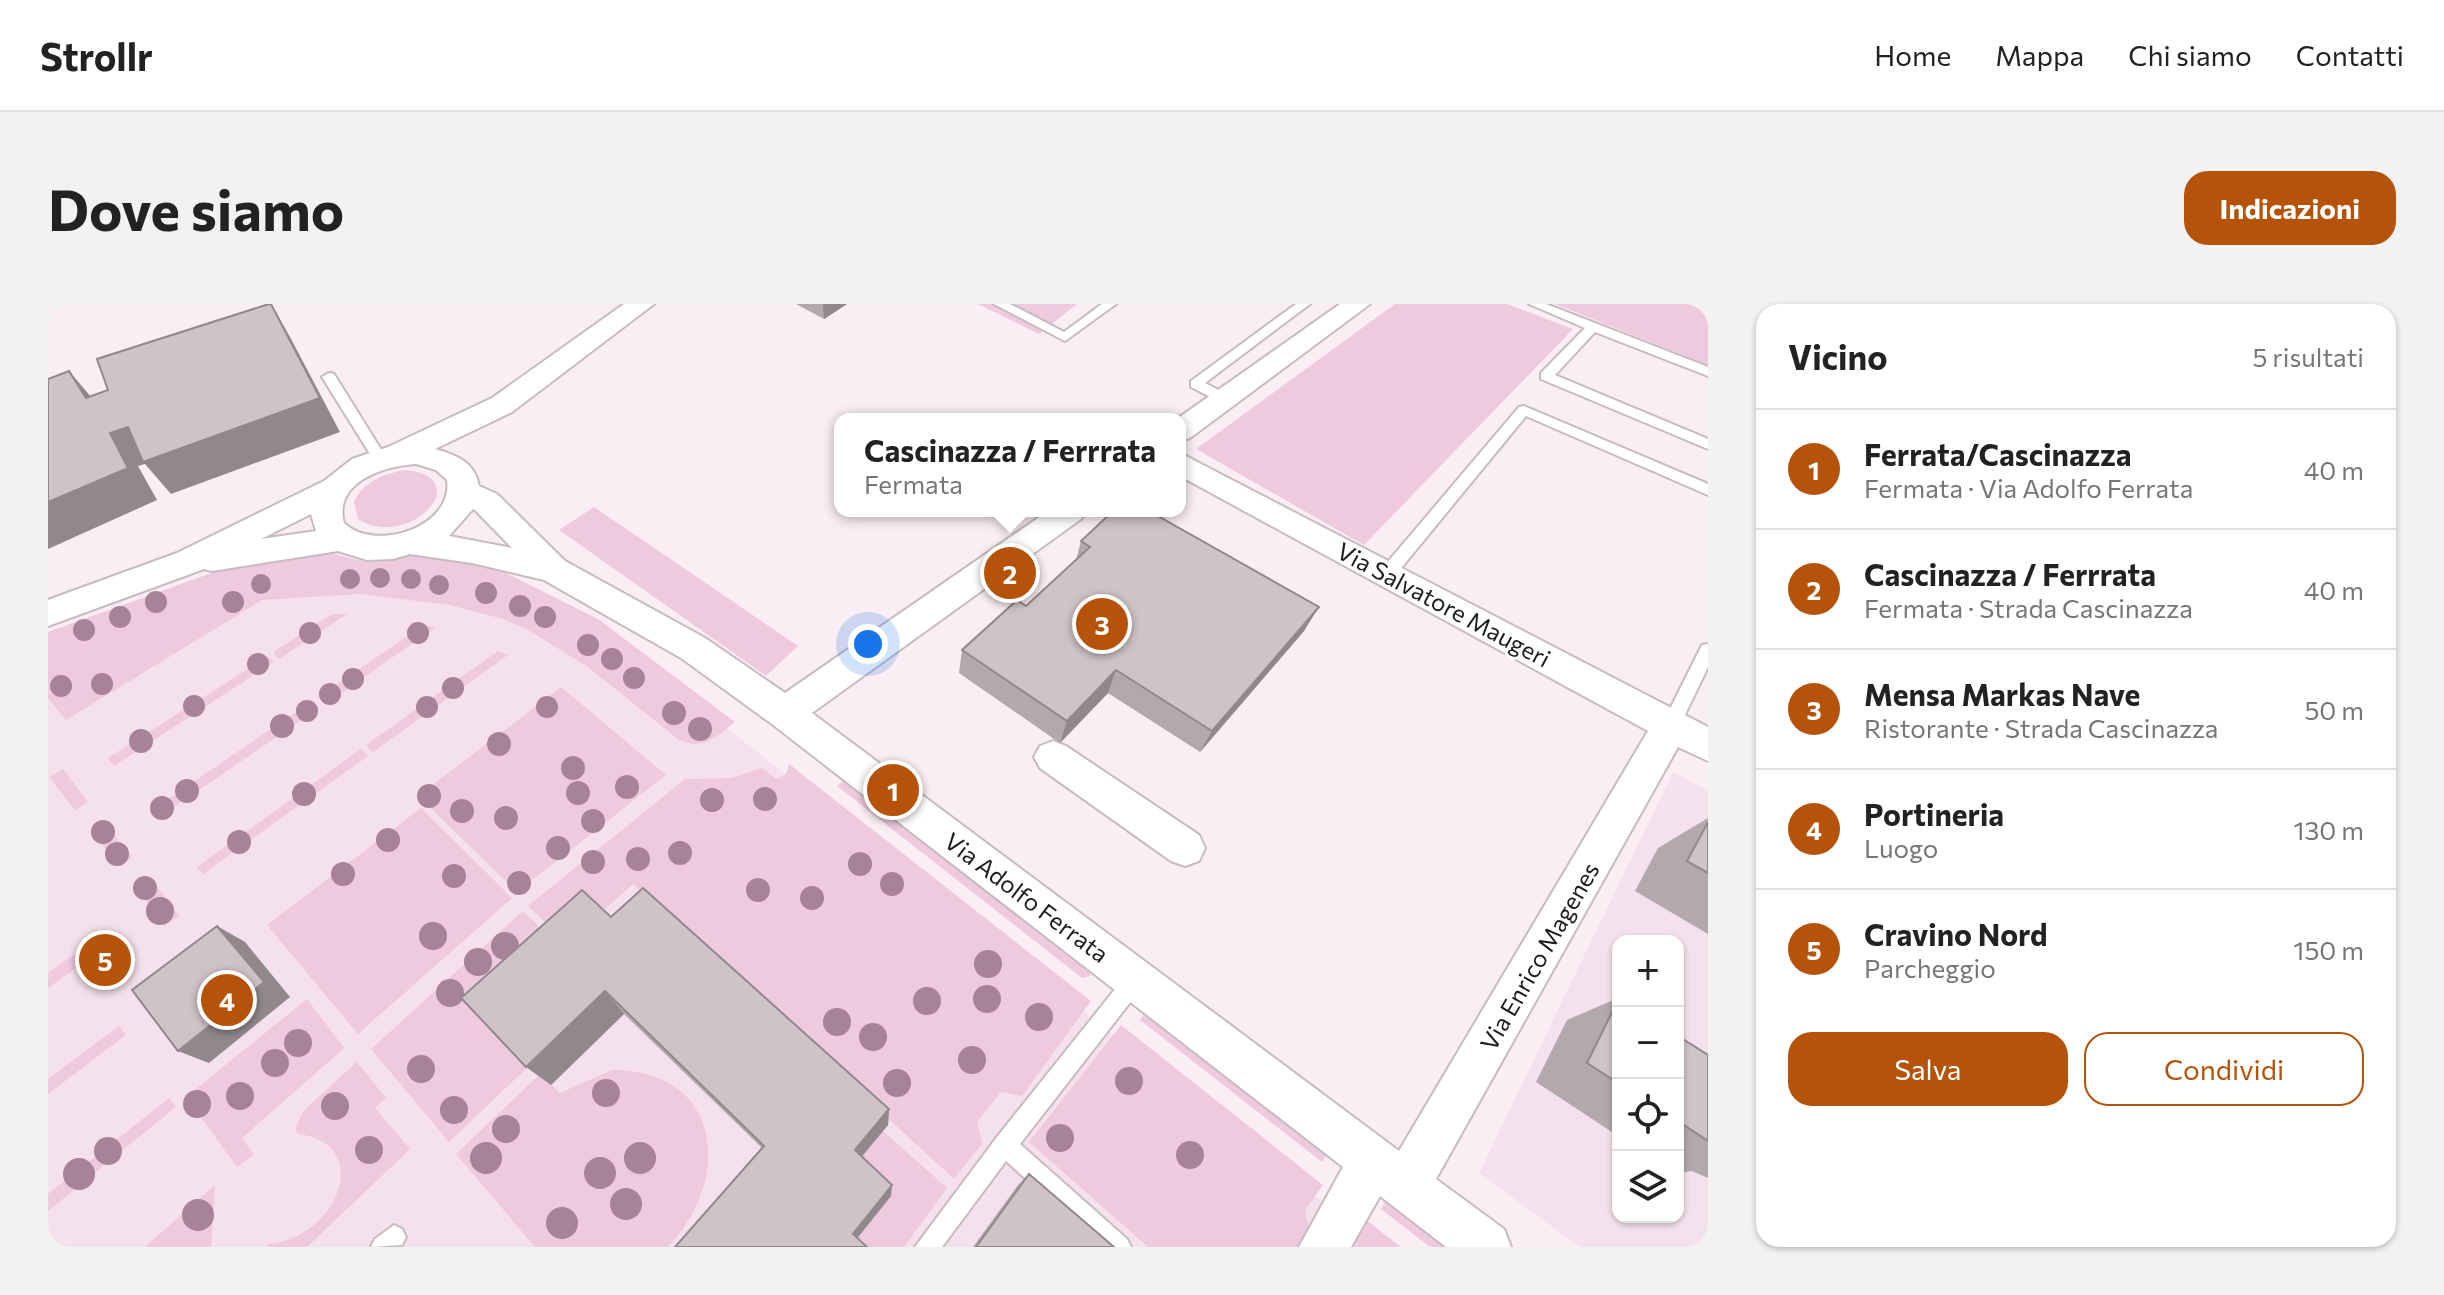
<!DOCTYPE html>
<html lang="it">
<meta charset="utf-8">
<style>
:root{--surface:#fff;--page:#f2f2f2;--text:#222;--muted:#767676;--line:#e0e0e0;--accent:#b45309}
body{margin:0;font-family:Commissioner,sans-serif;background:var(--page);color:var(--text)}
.controls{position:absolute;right:24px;bottom:24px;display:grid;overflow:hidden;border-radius:16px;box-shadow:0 2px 6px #0004}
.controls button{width:72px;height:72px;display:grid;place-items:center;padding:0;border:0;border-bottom:2px solid var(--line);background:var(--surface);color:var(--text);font:40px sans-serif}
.you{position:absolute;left:820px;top:340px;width:28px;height:28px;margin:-20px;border:6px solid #fff;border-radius:50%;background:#1a73e8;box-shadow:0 0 0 12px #1a73e833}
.badge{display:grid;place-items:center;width:52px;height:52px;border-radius:50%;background:var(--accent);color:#fff;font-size:26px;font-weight:700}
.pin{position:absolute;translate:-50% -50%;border:4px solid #fff;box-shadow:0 2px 8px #0006}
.popup{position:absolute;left:786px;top:109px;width:352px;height:104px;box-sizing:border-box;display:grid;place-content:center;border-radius:16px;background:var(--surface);filter:drop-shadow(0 2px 6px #0005);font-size:26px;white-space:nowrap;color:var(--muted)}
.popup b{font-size:30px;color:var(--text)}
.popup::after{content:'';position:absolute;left:50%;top:100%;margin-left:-16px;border:16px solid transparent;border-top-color:var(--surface)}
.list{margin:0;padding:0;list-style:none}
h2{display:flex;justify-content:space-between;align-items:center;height:104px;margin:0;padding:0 32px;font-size:34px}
h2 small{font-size:26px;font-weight:400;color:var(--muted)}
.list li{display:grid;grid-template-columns:52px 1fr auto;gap:24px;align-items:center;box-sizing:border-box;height:120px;padding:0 32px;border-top:2px solid var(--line)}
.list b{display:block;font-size:30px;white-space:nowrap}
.list p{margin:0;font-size:26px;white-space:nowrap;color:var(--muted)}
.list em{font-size:26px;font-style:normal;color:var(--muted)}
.actions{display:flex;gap:16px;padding:24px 32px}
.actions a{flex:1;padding:18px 0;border:2px solid var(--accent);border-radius:24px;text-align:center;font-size:28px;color:var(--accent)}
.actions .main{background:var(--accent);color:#fff}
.icon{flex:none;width:44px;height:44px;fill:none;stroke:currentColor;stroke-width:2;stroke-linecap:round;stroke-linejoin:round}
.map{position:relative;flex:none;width:1660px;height:943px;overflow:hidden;border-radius:24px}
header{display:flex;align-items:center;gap:48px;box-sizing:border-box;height:112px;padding:0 40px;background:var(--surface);border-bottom:2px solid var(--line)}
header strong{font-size:38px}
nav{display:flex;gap:44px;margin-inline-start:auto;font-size:28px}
.intro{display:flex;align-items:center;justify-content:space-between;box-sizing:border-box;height:192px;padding:0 48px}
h1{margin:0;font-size:56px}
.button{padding:20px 36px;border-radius:24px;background:var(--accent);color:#fff;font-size:28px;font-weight:700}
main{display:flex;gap:48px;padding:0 48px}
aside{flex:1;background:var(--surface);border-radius:24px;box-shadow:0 2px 6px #0004}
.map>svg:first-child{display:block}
</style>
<header>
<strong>Strollr</strong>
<nav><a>Home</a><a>Mappa</a><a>Chi siamo</a><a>Contatti</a></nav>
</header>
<div class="intro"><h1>Dove siamo</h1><a class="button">Indicazioni</a></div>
<main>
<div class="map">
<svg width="1660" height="943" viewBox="0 0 1660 943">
<rect width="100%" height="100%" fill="#faeef4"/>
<path fill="#f5e1eb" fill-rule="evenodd" d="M241 267 553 327 738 470 1332 943H0V335Z
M1625 468 1660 487V943H1532L1431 869ZM1570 637H1630V913H1570Z"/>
<path fill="#efc9dd" d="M930 0H1029L991 30Z
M1347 0H1459L1525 25 1316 241 1148 145Z
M1507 0H1660V61Z
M357 166C431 173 360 248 310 215L306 198C316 177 335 170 357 166Z
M546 203 750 342 718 372 511 226Z
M275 247 318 258 342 257 371 250 426 258 454 267 550 315 687 418C667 434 656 446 631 436L540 363 480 326 455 315 402 301 311 290 214 296 18 416 0 394V328L166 268Z
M284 310H299L231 355 225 348Z
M376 321 387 324 277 400 270 393Z
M450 347 460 351 325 448 318 441Z
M220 352 226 358 66 462 60 454Z
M513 383 618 471 469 588 370 492Z
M264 397 271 404 110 514 104 506Z
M313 445 320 452 155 570 149 563Z
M741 460 1043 697 974 792 953 788 929 818 934 840 906 875 585 580 519 639 480 602 637 475 683 474 714 464 728 475 738 470Z
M15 465 40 498 27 506 1 473Z
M796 477 1043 669 1042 672 1034 674 789 482Z
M373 504 464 594 310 730 219 621Z
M57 519 84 553 71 562 43 527Z
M102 573 131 612 116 622 88 583Z
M475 607 513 644 483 760 401 838 323 745Z
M60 626 67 636 0 684V669Z
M259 695 296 744 194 834 206 851 189 863 138 793Z
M1096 710 1278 851 1274 858 1092 716Z
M1073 721 1275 881 1257 906 1261 926 1251 943H1100L981 838Z
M71 722 78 731 0 790V775Z
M309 758 338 794 327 804 362 845 259 943H221L219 940C290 935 327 839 250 830L247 825 256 806Z
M564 766C675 766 685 875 620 943H487L408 850 492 770 512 789Z
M121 794 128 803 0 907V890Z
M835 827 899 884 856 943H814L807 937 808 859Z
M167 881 163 943H97Z
M1338 896 1399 943H1382L1333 905Z
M1309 909 1353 943H1288Z"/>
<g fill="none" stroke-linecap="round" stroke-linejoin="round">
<defs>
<path id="lane" d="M946 0H962L1016 28 1054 0H1068L1017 37Z
M1248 0H1262L1157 79 1180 91V97H1170L1143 83V77Z
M1481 0H1498L1660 63V72L1547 28 1507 71 1660 135V145L1493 75V69L1537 24Z
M281 69 286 70 337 152V158H327L274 73Z
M1476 102 1660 180V191L1478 112 1345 274H1333L1331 270 1333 266 1471 103Z
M1660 340V363L1632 421 1629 426H1617L1614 421 1654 341Z
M1087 666 1094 669 1097 676 1094 683 972 840 1079 935 1083 943H1053L958 857 894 943H867L949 833 1080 669Z
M346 921 354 925 358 933 354 941 323 943 327 935Z"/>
<path id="street" d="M576 0H606L464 108 387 145C408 151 427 158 431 182L449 190 517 257 657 334 737 389 1000 207H1038L1033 215 764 409 1351 847 1600 427 1132 172V149L1660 423V457L1630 443 1388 875 1456 925 1463 943H1398L1332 892 1303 943H1251L1295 863 724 420 633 354 496 276 424 259 362 250 345 255 319 256 290 247 164 267 156 265 0 322V296L129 249 276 177 304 155 340 143 444 94ZM368 160 388 166 399 176C406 223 327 249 296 219 285 178 336 162 368 160ZM425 205 427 206 464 244 401 232ZM263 210 268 227 213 235Z
M1292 0H1322L1142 134 1132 137V115H1129Z
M1005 437 1018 442 1151 531 1157 544 1151 557 1137 562 1123 557 992 464 986 453 992 442Z"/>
</defs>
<use href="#lane" stroke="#c7bbc1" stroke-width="4"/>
<use href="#street" stroke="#c7bbc1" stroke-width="4"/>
<use href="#lane" fill="#fff" fill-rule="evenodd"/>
<use href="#street" fill="#fff" fill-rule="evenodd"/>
</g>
<g fill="#a88298">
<circle cx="332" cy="274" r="10"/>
<circle cx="302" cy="275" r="10"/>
<circle cx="363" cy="275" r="10"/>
<circle cx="213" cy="280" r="10"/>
<circle cx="391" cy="281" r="10"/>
<circle cx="438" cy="289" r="11"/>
<circle cx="108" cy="298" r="11"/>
<circle cx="185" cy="298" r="11"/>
<circle cx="472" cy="302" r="11"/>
<circle cx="72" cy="313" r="11"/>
<circle cx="497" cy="313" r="11"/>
<circle cx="36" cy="326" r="11"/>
<circle cx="262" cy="329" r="11"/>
<circle cx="370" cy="329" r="11"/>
<circle cx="540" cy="341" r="11"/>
<circle cx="564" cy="355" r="11"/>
<circle cx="210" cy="360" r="11"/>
<circle cx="586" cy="374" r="11"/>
<circle cx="305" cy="375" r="11"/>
<circle cx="54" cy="380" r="11"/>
<circle cx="13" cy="382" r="11"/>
<circle cx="405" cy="384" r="11"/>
<circle cx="282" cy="390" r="11"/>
<circle cx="146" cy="402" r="11"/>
<circle cx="379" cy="403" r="11"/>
<circle cx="499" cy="403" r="11"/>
<circle cx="259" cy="407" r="11"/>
<circle cx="626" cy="409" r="12"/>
<circle cx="234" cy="422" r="12"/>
<circle cx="652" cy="425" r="12"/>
<circle cx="93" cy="437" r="12"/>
<circle cx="451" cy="440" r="12"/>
<circle cx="525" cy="464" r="12"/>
<circle cx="579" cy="483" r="12"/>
<circle cx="139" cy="487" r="12"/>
<circle cx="530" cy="489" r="12"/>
<circle cx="256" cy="490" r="12"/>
<circle cx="381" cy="492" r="12"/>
<circle cx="717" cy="495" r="12"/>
<circle cx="664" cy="496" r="12"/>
<circle cx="114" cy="504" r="12"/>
<circle cx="414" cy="507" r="12"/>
<circle cx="458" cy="514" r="12"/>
<circle cx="545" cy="517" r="12"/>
<circle cx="55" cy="528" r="12"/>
<circle cx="340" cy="536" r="12"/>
<circle cx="191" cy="538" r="12"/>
<circle cx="510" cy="544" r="12"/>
<circle cx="632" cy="549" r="12"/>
<circle cx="69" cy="550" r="12"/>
<circle cx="590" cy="555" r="12"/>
<circle cx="545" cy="558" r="12"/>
<circle cx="812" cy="560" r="12"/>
<circle cx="295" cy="570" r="12"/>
<circle cx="406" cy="572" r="12"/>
<circle cx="471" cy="579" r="12"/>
<circle cx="844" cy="580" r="12"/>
<circle cx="97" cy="584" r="12"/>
<circle cx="710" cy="586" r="12"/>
<circle cx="764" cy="594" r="12"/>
<circle cx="112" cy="607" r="14"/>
<circle cx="385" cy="632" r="14"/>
<circle cx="457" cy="642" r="14"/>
<circle cx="430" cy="658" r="14"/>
<circle cx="940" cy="660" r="14"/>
<circle cx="402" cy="689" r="14"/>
<circle cx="939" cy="695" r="14"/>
<circle cx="879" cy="697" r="14"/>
<circle cx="991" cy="713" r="14"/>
<circle cx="789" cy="718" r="14"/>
<circle cx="825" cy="733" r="14"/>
<circle cx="250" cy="739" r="14"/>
<circle cx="924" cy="756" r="14"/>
<circle cx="227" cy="759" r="14"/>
<circle cx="373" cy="765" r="14"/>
<circle cx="1081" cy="777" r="14"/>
<circle cx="849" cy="779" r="14"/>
<circle cx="558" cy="789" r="14"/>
<circle cx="192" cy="792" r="14"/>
<circle cx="149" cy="800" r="14"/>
<circle cx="287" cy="802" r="14"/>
<circle cx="406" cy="806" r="14"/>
<circle cx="458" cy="825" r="14"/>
<circle cx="1012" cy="834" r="14"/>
<circle cx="321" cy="846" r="14"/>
<circle cx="60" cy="847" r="14"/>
<circle cx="1142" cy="851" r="14"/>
<circle cx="438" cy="854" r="16"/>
<circle cx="592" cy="854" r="16"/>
<circle cx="552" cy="869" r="16"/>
<circle cx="31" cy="870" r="16"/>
<circle cx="578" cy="900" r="16"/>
<circle cx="150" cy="911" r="16"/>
<circle cx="514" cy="919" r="16"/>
</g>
<path fill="#b2a8ad" d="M748 0H799L776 15Z
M1033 237 1256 327 1152 448 1060 389 1012 439 911 369 914 346 978 302 1028 256Z
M1660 514V630L1587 587 1610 544Z
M563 613 841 805 840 821 814 853 843 892 809 934 714 844 576 710 503 781Z
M1570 694V832L1488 778 1519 716Z
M1630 732 1660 751V874L1644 867 1630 869Z
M981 870 1066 943H925L970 881Z"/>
<path fill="#91888d" d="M223 0 242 33 292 128 123 190 97 160 90 162 109 196 0 245V198L62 129 80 123Z
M775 0H799L776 15Z
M21 67 49 100 38 94Z
M1271 303 1256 327 1152 448 1164 427Z
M1068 366 1060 389 1012 439 1019 417Z
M169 622 197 638 242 693 161 759 130 747Z
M557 687 576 710 503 781 478 763Z
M841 805 840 821 808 859 807 846Z
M844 881 843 892 807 937 805 930Z"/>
<path fill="#cfc3c9" stroke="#91888d" stroke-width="2" d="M221 0H223L272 94 95 158 80 123 62 129 80 164 0 198V75L21 67 38 94 60 86 49 55Z
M1065 207H1101L1271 303 1164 427 1068 366 1019 417 914 346 969 296 978 302 1042 243 1033 237Z
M1660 518V569L1639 557Z
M595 584 841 805 807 846 844 881 805 930 819 943H627L716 842 557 687 478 763 413 694 534 586 563 613Z
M169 622 216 678 130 747 84 686Z
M1570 696V779L1539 759Z
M1630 732 1660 751V837L1630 817Z
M981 870 1066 943H928Z"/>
<g text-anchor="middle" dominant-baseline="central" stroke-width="6" stroke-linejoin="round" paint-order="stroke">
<g font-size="24" fill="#201c1e" stroke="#fff">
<text transform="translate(1396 300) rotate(28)">Via Salvatore Maugeri</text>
<text transform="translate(979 593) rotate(37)">Via Adolfo Ferrata</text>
<text transform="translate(1491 652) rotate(-60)">Via Enrico Magenes</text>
</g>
</g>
</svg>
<div class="controls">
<button>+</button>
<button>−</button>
<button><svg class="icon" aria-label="locate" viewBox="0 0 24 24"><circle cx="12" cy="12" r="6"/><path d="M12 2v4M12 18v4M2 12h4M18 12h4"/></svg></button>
<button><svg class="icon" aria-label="layers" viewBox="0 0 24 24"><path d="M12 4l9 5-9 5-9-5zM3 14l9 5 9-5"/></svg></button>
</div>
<div class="you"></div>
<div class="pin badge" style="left:845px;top:486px">1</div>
<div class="pin badge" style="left:962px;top:269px">2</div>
<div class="popup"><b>Cascinazza / Ferrrata</b>Fermata</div>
<div class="pin badge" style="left:1054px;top:320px">3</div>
<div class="pin badge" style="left:179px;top:696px">4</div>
<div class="pin badge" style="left:57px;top:656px">5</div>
</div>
<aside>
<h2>Vicino<small>5 risultati</small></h2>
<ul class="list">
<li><span class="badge">1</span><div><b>Ferrata/Cascinazza</b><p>Fermata · Via Adolfo Ferrata</p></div><em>40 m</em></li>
<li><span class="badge">2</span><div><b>Cascinazza / Ferrrata</b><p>Fermata · Strada Cascinazza</p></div><em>40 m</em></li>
<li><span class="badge">3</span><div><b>Mensa Markas Nave</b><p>Ristorante · Strada Cascinazza</p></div><em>50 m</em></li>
<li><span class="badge">4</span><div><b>Portineria</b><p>Luogo</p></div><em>130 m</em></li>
<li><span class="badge">5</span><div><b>Cravino Nord</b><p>Parcheggio</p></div><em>150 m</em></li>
</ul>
<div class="actions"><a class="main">Salva</a><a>Condividi</a></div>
</aside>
</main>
